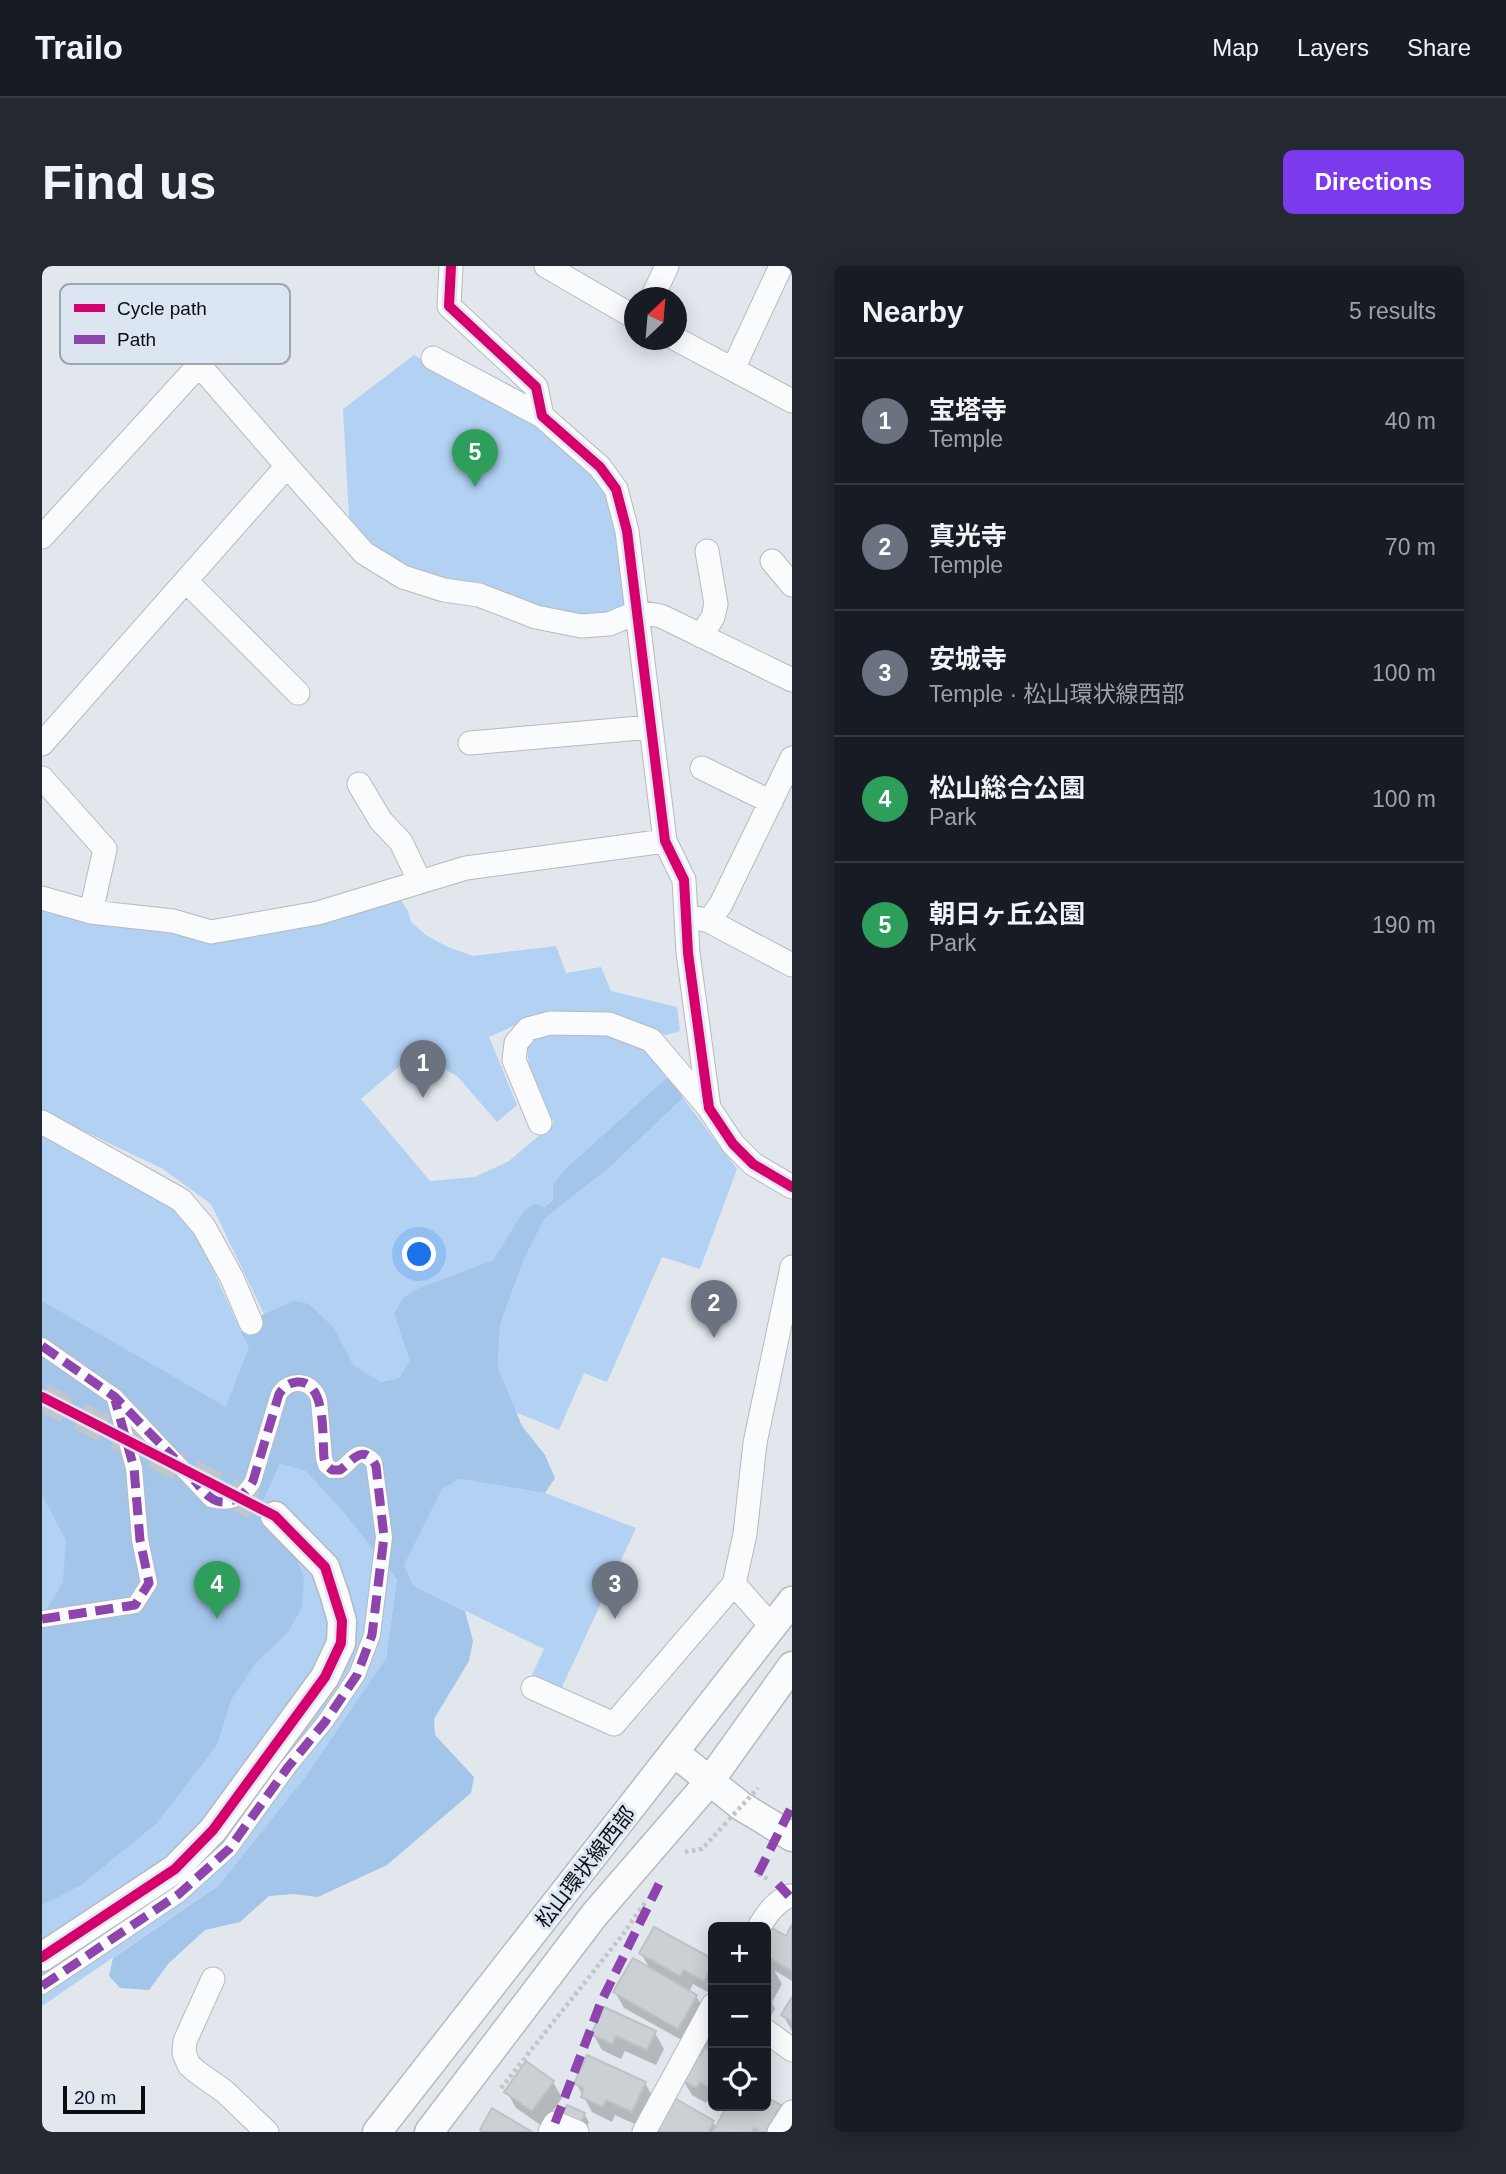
<!DOCTYPE html>
<meta charset="utf-8">
<style>
:root{--surface:#171b24;--page:#242831;--text:#f1f3f6;--muted:#9ea1a6;--line:#363941;--accent:#7c3aed}
body{margin:0;font-family:Helvetica,"Noto Sans JP",sans-serif;background:var(--page);color:var(--text)}
.controls{position:absolute;right:21px;bottom:21px;display:grid;overflow:hidden;border-radius:10px;box-shadow:0 4px 18px #0003}
.controls button{width:63px;height:63px;display:grid;place-items:center;padding:0;border:0;border-bottom:2px solid var(--line);background:var(--surface);color:var(--text);font:35px sans-serif}
.compass{position:absolute;left:582px;top:21px;width:63px;height:63px;border-radius:50%;background:var(--surface);box-shadow:0 4px 18px #0003;rotate:26deg}
.scale{position:absolute;left:21px;bottom:18px;width:82px;box-sizing:border-box;padding-left:7px;border:4px solid #0a0e11;border-top:0;font-size:19px;line-height:24px;white-space:nowrap;color:#0a0e11;-webkit-text-stroke:5px #dce6f2;paint-order:stroke}
.you{position:absolute;left:378px;top:989px;width:24px;height:24px;margin:-18px;border:5px solid #fff;border-radius:50%;background:#1a73e8;box-shadow:0 0 0 10px #1a73e833}
.badge{display:grid;place-items:center;width:46px;height:46px;border-radius:50%;background:var(--accent);color:#fff;font-size:23px;font-weight:700}
.pin{position:absolute;translate:-50% -58px;filter:drop-shadow(0 2px 4px #0008)}
.pin::after{content:'';position:absolute;top:37px;width:24px;height:21px;background:inherit;clip-path:polygon(0 0,100% 0,50% 100%)}
.list{margin:0;padding:0;list-style:none}
h2{display:flex;justify-content:space-between;align-items:center;height:91px;margin:0;padding:0 28px;font-size:30px}
h2 small{font-size:23px;font-weight:400;color:var(--muted)}
.list li{display:grid;grid-template-columns:46px 1fr auto;gap:21px;align-items:center;box-sizing:border-box;height:126px;padding:0 28px;border-top:2px solid var(--line)}
.list b{display:block;font-size:26px;white-space:nowrap}
.list p{margin:0;font-size:23px;white-space:nowrap;color:var(--muted)}
.list em{font-size:23px;font-style:normal;color:var(--muted)}
.icon{flex:none;width:38px;height:38px;fill:none;stroke:currentColor;stroke-width:2;stroke-linecap:round;stroke-linejoin:round}
.map{position:relative;flex:none;width:750px;height:1866px;overflow:hidden;border-radius:10px}
header{display:flex;align-items:center;gap:42px;box-sizing:border-box;height:98px;padding:0 35px;background:var(--surface);border-bottom:2px solid var(--line)}
header strong{font-size:33px}
nav{display:flex;gap:38px;margin-inline-start:auto;font-size:24px}
.intro{display:flex;align-items:center;justify-content:space-between;box-sizing:border-box;height:168px;padding:0 42px}
h1{margin:0;font-size:49px}
.button{padding:18px 32px;border-radius:10px;background:var(--accent);color:#fff;font-size:24px;font-weight:700}
main{display:flex;gap:42px;padding:0 42px}
aside{flex:1;background:var(--surface);border-radius:10px;box-shadow:0 4px 18px #0003}
.map>svg:first-child{display:block}
</style>
<header>
<strong>Trailo</strong>
<nav><a>Map</a><a>Layers</a><a>Share</a></nav>
</header>
<div class="intro"><h1>Find us</h1><a class="button">Directions</a></div>
<main>
<div class="map">
<svg width="750" height="1866" viewBox="0 0 750 1866">
<rect width="100%" height="100%" fill="#e1e7ed"/>
<path fill="#b2d1f3" d="M372 89 492 157 555 212 567 230 588 340 539 360 369 305 332 283 307 251 301 143Z
M355 629 366 645 369 656 385 670 406 681 431 690 514 680 524 707 559 701 569 725 635 741 638 765 624 769 572 750 544 745 518 748 482 755 447 771 475 839 455 856 416 811 375 785 319 833 388 915 433 911 467 895 512 857 487 801 485 780 490 771 506 765 571 768 603 783 619 801 624 812 520 906 511 919V932L503 941 481 946 451 994 377 1022 352 1048 369 1095 357 1112 339 1116 312 1100 417 1213 503 1227 594 1262 519 1423 490 1409 502 1383 371 1319 362 1300 355 1313 344 1392 263 1511 176 1620 0 1740V868L131 942 150 958 199 1065 222 1048 169 938 121 903 0 845V641L128 666Z
M641 832 695 903 658 1003 620 991 565 1116 542 1107 517 1164 473 1146 456 1102 458 1059 482 993 503 952 567 902Z"/>
<path fill="#a3c5ea" d="M624 812 633 816 641 832 567 902 503 952 482 993 458 1059 456 1102 480 1160 503 1189 513 1212 503 1227 417 1213 400 1223 362 1299 371 1319 423 1345 431 1375 427 1395 392 1453 393 1469 432 1511 429 1527 345 1599 276 1631 252 1628 227 1630 198 1656 163 1664 126 1698 107 1724 78 1722 67 1710 71 1692 176 1620 263 1511 344 1392 355 1313 299 1243 264 1205 238 1197 220 1237 228 1253 253 1287 262 1313 260 1341 247 1365 213 1398 189 1434 175 1479 114 1558 39 1619 0 1639V1351L21 1316 24 1274 0 1229V1035L184 1141 207 1081 199 1066 222 1048 252 1035 267 1038 292 1062 311 1099 339 1116 357 1112 368 1095 352 1048 362 1031 377 1022 451 994 481 946 492 938 503 941 511 933V919L520 906Z"/>
<path fill="#0003" d="M750 1662V1715L732 1704 740 1718 730 1736 733 1743 724 1759V1698L726 1699 724 1696V1676L730 1664 744 1672Z
M613 1663 671 1695V1729L651 1718 647 1726 654 1730 663 1746 645 1777 582 1742 573 1726 609 1705 599 1687Z
M750 1734V1765L741 1749Z
M671 1752V1833L668 1831 664 1837 650 1829 641 1814 664 1784 658 1775Z
M613 1767 622 1783 614 1799 583 1785 579 1793 560 1784 551 1768Z
M511 1816 520 1832 500 1860 474 1842 465 1826Z
M534 1817H603L612 1833 599 1861 573 1849 570 1856 550 1846Z
M724 1833 737 1841 746 1856 741 1866H613L671 1856 675 1863 686 1841 683 1840H724Z
M542 1848 547 1856 542 1866 521 1853Z"/>
<path fill="#cbd0d5" stroke="#bdc2c6" stroke-width="2" d="M750 1658V1705L724 1690V1672L730 1662 744 1670Z
M612 1661 671 1693V1697L662 1715 642 1704 638 1710 597 1687Z
M591 1692 655 1729 636 1763 571 1726Z
M750 1731V1756L739 1749Z
M562 1741 614 1765 605 1784 574 1770 570 1778 549 1768Z
M663 1782 671 1787V1824L658 1816 655 1822 639 1814 653 1788 658 1790Z
M545 1789 604 1816 590 1846 564 1834 561 1841 539 1831 542 1822 532 1818Z
M484 1795 512 1815 490 1845 462 1826Z
M629 1830 672 1855 666 1866H614Z
M724 1831 739 1839 724 1866H719L712 1862 710 1866H671L685 1840H724Z
M525 1839 543 1847 537 1861 519 1853Z
M450 1842 490 1866H441L438 1864Z"/>
<g fill="none" stroke-linecap="round" stroke-linejoin="round">
<path stroke="#c1c6cc" stroke-width="28" stroke-dasharray="28 14" stroke-linecap="butt" d="M0 1131 233 1250"/>
<defs>
<path id="pedestrian" d="M0 1080 73 1131 169 1233C188 1238 201 1233 211 1215L237 1128C248 1111 271 1114 277 1134L282 1192 284 1199 290 1204H298C311 1195 315 1179 332 1196L342 1271 330 1369 315 1409 283 1456 246 1501 187 1583 137 1628 0 1720
M0 1353 93 1339 107 1317 98 1274 92 1202 73 1133"/>
<path id="minor" d="M409 0 407 40 494 121 500 150 558 201 574 223 585 265 623 575 642 614 646 687 667 842 691 878 711 898 750 921
M504 0 592 51
M610 32 625 0
M634 73 750 135
M391 92 500 150
M691 103 739 0
M245 200 322 287 361 311 402 324 437 329 494 351 539 360 567 358 596 346 619 350 750 414
M0 271 157 99 245 200 0 478
M730 295 750 319
M144 315 256 427
M659 370 671 351 674 338 665 285
M428 477 609 461
M660 502 729 536
M0 512 63 583 49 646
M317 518 339 555 359 576 378 616
M0 632 49 646 131 655 169 666 276 647 424 602 623 575
M654 652 667 655 750 699
M667 655 679 638 750 492
M0 856 139 934 162 961 190 1012 209 1057
M498 857 472 794 474 777 486 763 508 757 567 758 609 774 667 842
M730 1361 692 1318 703 1268 713 1177 750 1001
M491 1422 572 1458 692 1318
M717 1661C725 1648 732 1637 747 1630H750
M171 1713 143 1775 142 1787 147 1799 155 1806 182 1825 225 1866
M724 1765 750 1784
M508 1866 513 1857 535 1866
M602 1866 671 1739
M737 1866 750 1846"/>
<path id="tertiary" d="M633 1487 699 1540 750 1571
M0 1691 133 1603 171 1564 283 1411 299 1377 300 1355 293 1330 283 1301 233 1250
M335 1866 750 1335
M387 1866 553 1648 667 1516 750 1400"/>
</defs>
<use href="#pedestrian" stroke="#b5babe" stroke-width="18"/>
<use href="#minor" stroke="#b5babe" stroke-width="25"/>
<use href="#tertiary" stroke="#b5babe" stroke-width="31"/>
<path stroke="#c3c5c6" stroke-width="4.5" stroke-dasharray="3.5 3.5" stroke-linecap="butt" d="M643 1586 660 1583 682 1559
M716 1608 728 1614
M459 1822 582 1667 604 1635"/>
<use href="#pedestrian" stroke="#fafbfc" stroke-width="16"/>
<use href="#minor" stroke="#fafbfc" stroke-width="23"/>
<use href="#tertiary" stroke="#fafbfc" stroke-width="28"/>
<path stroke="#c3c5c6" stroke-width="4.5" stroke-dasharray="3.5 3.5" stroke-linecap="butt" d="M682 1559 716 1522"/>
<path stroke="#8e44ad" stroke-width="9" stroke-dasharray="18 9" stroke-linecap="butt" d="M0 1080 73 1131 133 1193
M0 1353 93 1339 107 1317 98 1274 92 1202 73 1134
M716 1608 750 1540
M736 1618 747 1630
M0 1720 137 1628 187 1583 246 1501 283 1456 315 1409 330 1369 342 1271 334 1200C321 1175 310 1196 298 1204H290L284 1199 282 1192C280 1172 285 1114 255 1116 246 1117 242 1121 237 1128L211 1215C203 1230 184 1244 168 1231 162 1227 157 1219 152 1214
M513 1857 559 1736 620 1612"/>
<defs>
<path id="cycleway" d="M409 0 407 40 494 121 500 150 558 201 574 223 585 265 623 575 642 614 646 687 667 842 691 878 711 898 750 921
M0 1131 233 1250 283 1301 300 1355 299 1377 283 1411 171 1564 133 1603 0 1691"/>
</defs>
<use href="#cycleway" stroke="#dce6f2" stroke-width="15"/>
<use href="#cycleway" stroke="#d6006c" stroke-width="10"/>
</g>
<g text-anchor="middle" dominant-baseline="central" stroke-width="6" stroke-linejoin="round" paint-order="stroke">
<g font-size="21" fill="#0a0e11" stroke="#dce6f2">
<text transform="translate(543 1601) rotate(-52)">松山環状線西部</text>
</g>
</g>
<rect x="18" y="18" width="230" height="80" rx="10" fill="#dce6f2" stroke="#9da5ae" stroke-width="2"/>
<rect x="32" y="38" width="31" height="8" fill="#d6006c"/>
<rect x="32" y="69" width="31" height="9" fill="#8e44ad"/>
<g font-size="19" fill="#0a0e11">
<text x="75" y="49">Cycle path</text>
<text x="75" y="80">Path</text>
</g>
</svg>
<div class="controls">
<button>+</button>
<button>−</button>
<button><svg class="icon" aria-label="locate" viewBox="0 0 24 24"><circle cx="12" cy="12" r="6"/><path d="M12 2v4M12 18v4M2 12h4M18 12h4"/></svg></button>
</div>
<svg class="compass" viewBox="-18 -18 36 36"><path d="M0-13l5 13h-10z" fill="#e53935"/><path d="M0 13l5-13h-10z" fill="#9ea1a6"/></svg>
<div class="scale">20 m</div>
<div class="you"></div>
<div class="pin badge" style="left:381px;top:832px;background:#6b7280">1</div>
<div class="pin badge" style="left:672px;top:1072px;background:#6b7280">2</div>
<div class="pin badge" style="left:573px;top:1353px;background:#6b7280">3</div>
<div class="pin badge" style="left:175px;top:1353px;background:#2e9e5b">4</div>
<div class="pin badge" style="left:433px;top:221px;background:#2e9e5b">5</div>
</div>
<aside>
<h2>Nearby<small>5 results</small></h2>
<ul class="list">
<li><span class="badge" style="background:#6b7280">1</span><div><b>宝塔寺</b><p>Temple</p></div><em>40 m</em></li>
<li><span class="badge" style="background:#6b7280">2</span><div><b>真光寺</b><p>Temple</p></div><em>70 m</em></li>
<li><span class="badge" style="background:#6b7280">3</span><div><b>安城寺</b><p>Temple · 松山環状線西部</p></div><em>100 m</em></li>
<li><span class="badge" style="background:#2e9e5b">4</span><div><b>松山総合公園</b><p>Park</p></div><em>100 m</em></li>
<li><span class="badge" style="background:#2e9e5b">5</span><div><b>朝日ヶ丘公園</b><p>Park</p></div><em>190 m</em></li>
</ul>
</aside>
</main>
